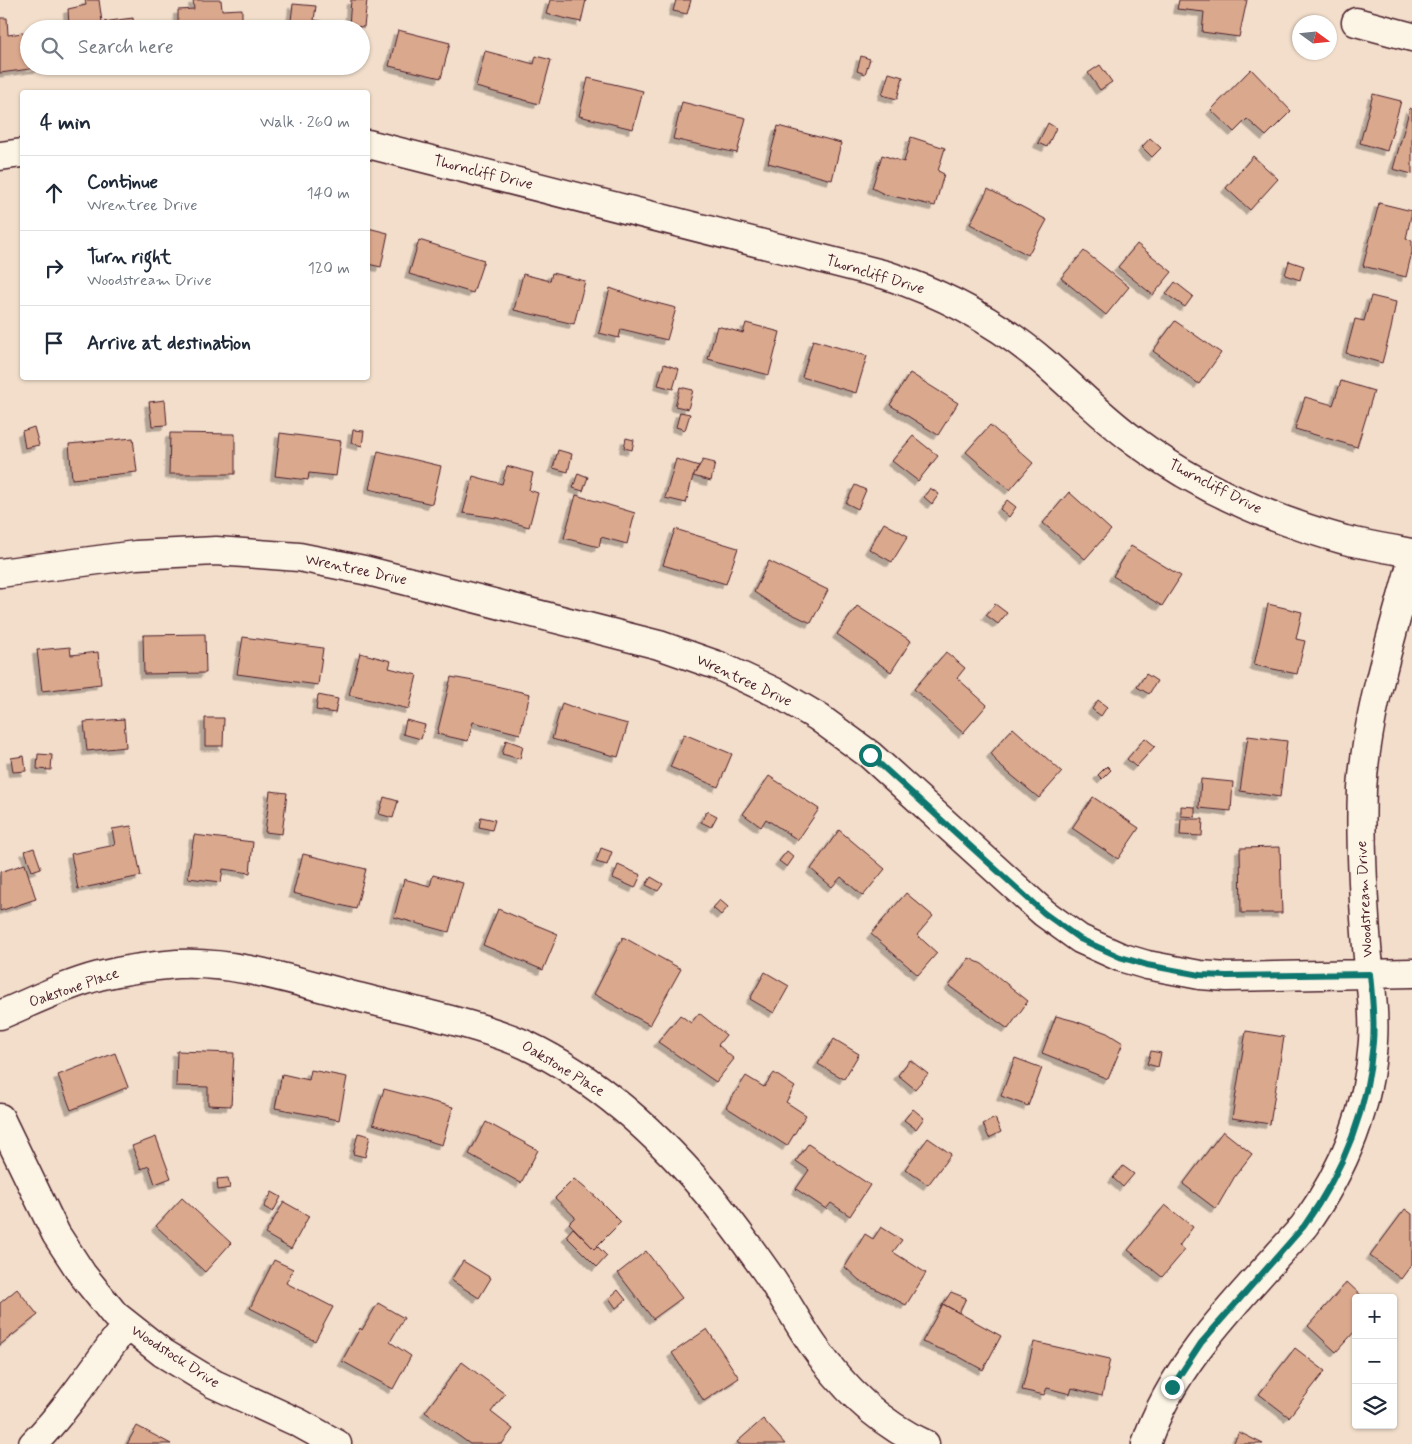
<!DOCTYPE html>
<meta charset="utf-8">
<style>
:root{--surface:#fff;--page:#f2f2f3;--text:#1f2937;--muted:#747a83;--line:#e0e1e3}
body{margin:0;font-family:Mynerve,sans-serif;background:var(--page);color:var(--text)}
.controls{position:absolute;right:15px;bottom:15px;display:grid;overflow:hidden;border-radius:5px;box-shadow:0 1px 4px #0004}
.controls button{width:45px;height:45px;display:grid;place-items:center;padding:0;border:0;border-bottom:1px solid var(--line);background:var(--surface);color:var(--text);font:25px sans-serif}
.compass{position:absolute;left:1292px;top:15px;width:45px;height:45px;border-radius:50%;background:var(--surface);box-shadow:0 1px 4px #0004;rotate:105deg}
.stop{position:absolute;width:15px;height:15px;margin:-11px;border:4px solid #0f766e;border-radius:50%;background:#fff}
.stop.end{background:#0f766e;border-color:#fff;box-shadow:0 1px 5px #0008}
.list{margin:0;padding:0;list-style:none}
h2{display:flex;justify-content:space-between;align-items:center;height:65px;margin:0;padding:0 20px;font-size:21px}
h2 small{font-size:16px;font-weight:400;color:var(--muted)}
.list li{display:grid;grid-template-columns:32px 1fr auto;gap:15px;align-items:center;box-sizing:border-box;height:75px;padding:0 20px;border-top:1px solid var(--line)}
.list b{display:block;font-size:19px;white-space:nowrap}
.list p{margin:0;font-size:16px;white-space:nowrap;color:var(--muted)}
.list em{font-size:16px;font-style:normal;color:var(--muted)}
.icon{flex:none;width:28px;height:28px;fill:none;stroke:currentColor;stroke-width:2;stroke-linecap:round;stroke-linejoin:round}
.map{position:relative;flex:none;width:1412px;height:1444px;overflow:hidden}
.search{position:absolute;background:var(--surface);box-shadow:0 1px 4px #0004;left:20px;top:20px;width:350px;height:55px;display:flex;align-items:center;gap:12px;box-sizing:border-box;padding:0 18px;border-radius:28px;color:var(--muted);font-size:19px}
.panel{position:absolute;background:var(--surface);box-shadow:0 1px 4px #0004;left:20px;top:90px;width:350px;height:290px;border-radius:5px}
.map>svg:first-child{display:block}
</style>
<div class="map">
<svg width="1412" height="1444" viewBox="0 0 1412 1444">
<defs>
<filter id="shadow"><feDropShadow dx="-4.5" dy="4.5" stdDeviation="0" flood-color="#0004"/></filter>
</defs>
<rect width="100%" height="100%" fill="#f2decb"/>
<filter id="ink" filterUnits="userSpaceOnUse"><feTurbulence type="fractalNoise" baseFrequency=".02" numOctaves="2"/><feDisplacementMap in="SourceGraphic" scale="10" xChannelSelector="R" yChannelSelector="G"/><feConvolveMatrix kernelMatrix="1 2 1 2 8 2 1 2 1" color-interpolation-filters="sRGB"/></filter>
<g filter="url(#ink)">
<path fill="#daa88d" stroke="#4a1f2b" filter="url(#shadow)" d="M85 0H99L102 22 133 18 134 29H81L80 25 69 26 68 9 86 5Z
M193 0H221L222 10 242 9V29H178V10L194 9Z
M351 0H367L364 27 349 26Z
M550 0H586L581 22 546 14Z
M676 0H691L687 14 673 11Z
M1179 0H1247L1239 37 1202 32 1204 12 1177 9Z
M293 4 316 6 314 20 349 26 348 29H290Z
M0 18H7L8 35 29 32V66L45 67 0 73Z
M398 30 450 43 441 78 389 66Z
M485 51 534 64 536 56 551 60 539 104 476 87Z
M861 56 870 59 865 74 857 71Z
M1100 65 1112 82 1100 90 1088 73Z
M1251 69 1291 111 1266 136 1247 119 1234 132 1211 110Z
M889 73 903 77 897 99 882 95Z
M588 78 643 91 633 129 579 116Z
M1373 94 1401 101 1387 151 1360 143Z
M682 102 746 118 737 153 673 139Z
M1410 108 1412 109V174L1393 169Z
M1048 123 1056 128 1047 147 1038 143Z
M778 126 841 143 832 180 768 163Z
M911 137 945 148 938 171 944 174 935 206 884 194 872 188 882 155 904 162Z
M1150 138 1161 148 1152 157 1142 147Z
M1253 156 1278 179 1250 210 1226 188Z
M988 189 1047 220 1028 255 970 224Z
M1379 203 1412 211 1406 239 1412 240V252L1406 277 1363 266Z
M368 228 388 233 381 267 368 264Z
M419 240 484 260 473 293 409 274Z
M1137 244 1172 272 1153 295 1118 267Z
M1084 251 1129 287 1106 315 1061 278Z
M1289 261 1304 266 1300 280 1285 275Z
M552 273 585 281 574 324 514 310 523 274 550 281Z
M1175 282 1193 296 1185 307 1166 294Z
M610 288 641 299 676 308 667 340 621 329 619 338 599 333Z
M1371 296 1396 302 1391 329 1382 363 1346 353 1355 319 1364 321Z
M1175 321 1221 353 1199 384 1153 351Z
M746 323 780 332 769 375 708 359 717 326 743 333Z
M813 340 867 356 856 393 802 377Z
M664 364 679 369 673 389 658 385Z
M910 373 958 403 938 435 890 405Z
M1341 381 1374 391 1357 447 1295 429 1305 397 1333 405Z
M680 387 693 390 688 409 675 406Z
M165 400 167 425 152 426 149 402Z
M680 412 690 414 685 430 676 427Z
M990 425 1033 463 1010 490 966 452Z
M34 427 39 445 25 448 22 431Z
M353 430 364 431 362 446 351 443Z
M170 433 235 434V474H169Z
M280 433 341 441 336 476 309 473 308 480 275 476Z
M913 436 938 456 918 481 892 461Z
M133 438 137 472 72 479 69 444Z
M626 438 634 440 632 450 624 448Z
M558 450 572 454 568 472 553 468Z
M378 451 441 466 432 504 369 489Z
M676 459 699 466 693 476 686 503 665 498Z
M703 460 715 463 711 481 693 476Z
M507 466 533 473 529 490 538 493 529 527 497 518 463 513 473 476 502 484Z
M578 473 588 477 583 491 573 488Z
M855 485 866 490 858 509 846 503Z
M930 488 939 494 932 504 924 497Z
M1069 492 1111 530 1085 559 1043 523Z
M576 495 635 513 627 544 601 537 599 547 564 538Z
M1007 500 1016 507 1009 517 1000 509Z
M884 523 908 536 892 562 869 549Z
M675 529 738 548 726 584 663 565Z
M1131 546 1181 576 1162 606 1113 576Z
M769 561 828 590 811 623 775 606 754 592Z
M995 604 1007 613 998 624 986 615Z
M1268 604 1302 612 1296 639 1305 641 1297 674 1254 665Z
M857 606 911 641 891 672 837 634Z
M205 634 206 673 144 674 143 635Z
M243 637 323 648 318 685 237 674Z
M70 647 71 655 98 652 101 684 42 691 37 650Z
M946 652 965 668 957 678 987 705 963 733 914 689Z
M360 653 391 661 389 668 417 675 409 709 349 695Z
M1146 674 1157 681 1149 694 1137 687Z
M451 677 479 682 530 694 520 734 473 722 468 741 437 734Z
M318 695 338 699 335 713 316 710Z
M1098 700 1107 707 1101 716 1092 709Z
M562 703 594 715 628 724 618 757 552 739Z
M205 718H224L223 746H205Z
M124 719 126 747 87 751 84 722Z
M406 720 425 725 421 739 403 734Z
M1013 728 1062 772 1039 798 998 764 991 753Z
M684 734 732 754 718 787 670 767Z
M1248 736 1287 741 1280 797 1240 791Z
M1145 738 1155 746 1136 767 1127 759Z
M506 740 523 746 520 759 502 754Z
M38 754 52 755 51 770 37 769Z
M24 756 26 771 13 772 11 758Z
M1107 766 1111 770 1102 779 1098 775Z
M769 776 819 809 798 840 766 819 761 827 743 814Z
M1201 779 1233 782 1231 811 1199 808Z
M270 791 287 793 282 834 265 832Z
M384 797 398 801 393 818 379 814Z
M1093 797 1139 828 1118 859 1072 828Z
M1181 806 1195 807V817L1181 816Z
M707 811 717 816 711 827 701 822Z
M481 817 495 820 492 830 479 827Z
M1181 819H1203L1202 836 1180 835Z
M131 826 141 876 78 889 71 854 115 845 112 829Z
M839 830 885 869 863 896 841 877 832 887 811 869Z
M194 835 253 842 250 873 223 869 221 882 188 878Z
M1280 847 1282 913H1241L1240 848Z
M34 848 41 868 32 871 25 851Z
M601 848 612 852 607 865 596 862Z
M787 851 794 857 787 867 779 861Z
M303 854 366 869 356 909 293 893Z
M25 864 36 899 0 911V872Z
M618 865 641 875 635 888 613 878Z
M433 875 463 883 449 932 394 917 404 879 430 886Z
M651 877 663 884 658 891 646 885Z
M906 893 933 916 917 935 937 953 918 975 871 934Z
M720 900 728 907 721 915 713 908Z
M498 909 558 934 543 970 483 945Z
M623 937 681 969 650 1025 594 994Z
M969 958 982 964 1028 1001 1008 1029 949 986Z
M765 972 789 986 774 1013 750 999Z
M699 1013 726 1035 718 1045 734 1059 716 1082 658 1042 680 1015 691 1023Z
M1056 1016 1075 1021 1107 1033 1123 1043 1108 1079 1042 1053Z
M1246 1031 1284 1037 1270 1124 1232 1118Z
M834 1039 859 1054 844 1079 818 1064Z
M177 1051 234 1053 231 1106 208 1105V1087L176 1086Z
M1151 1051 1161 1053 1158 1067 1147 1064Z
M115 1053 128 1087 71 1110 58 1075Z
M1015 1058 1042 1068 1028 1106 1001 1096Z
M910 1060 928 1074 915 1089 898 1075Z
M311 1070 347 1077 339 1120 275 1108 282 1074 309 1080Z
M774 1073 795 1087 786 1102 806 1115 787 1146 726 1107 746 1076 764 1087Z
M384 1089 453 1107 442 1145 373 1124Z
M913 1109 924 1118 916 1129 904 1120Z
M995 1118 1001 1132 989 1138 983 1124Z
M486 1122 538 1150 521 1183 469 1154Z
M1223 1131 1252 1154 1235 1176 1216 1209 1183 1184Z
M358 1133 370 1136 365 1157 353 1154Z
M156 1137 171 1178 155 1184 149 1166 141 1169 132 1146Z
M928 1138 951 1154 928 1185 905 1169Z
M808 1144 870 1185 850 1216 831 1203 826 1209 796 1189 809 1170 796 1161Z
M1123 1166 1134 1174 1123 1187 1113 1178Z
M228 1178 230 1188 218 1190 217 1179Z
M574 1179 596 1197 621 1222 594 1249 569 1223 575 1217 555 1198Z
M272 1192 281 1197 273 1212 264 1207Z
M182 1198 231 1243 205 1272 156 1226Z
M284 1202 309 1216 291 1249 265 1234Z
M1165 1205 1193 1227 1179 1246 1185 1250 1162 1277 1128 1250Z
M1405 1209 1412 1214V1264L1401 1279 1370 1256Z
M881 1227 902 1240 893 1252 926 1273 906 1305 859 1280 845 1267 865 1234 873 1239Z
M573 1228 594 1249 597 1246 607 1256 597 1267 566 1236Z
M646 1251 682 1298 653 1319 618 1273Z
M274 1260 293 1269 286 1283 333 1307 315 1341 250 1308Z
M463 1261 491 1278 479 1298 451 1280Z
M1347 1282 1364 1298H1356V1330L1336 1352 1308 1326Z
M17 1289 38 1315 0 1345V1303Z
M618 1290 626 1300 616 1308 609 1298Z
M951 1292 966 1298 959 1313 943 1304Z
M378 1303 404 1318 390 1342 411 1356 393 1389 342 1361 360 1328 362 1330Z
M943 1304 1001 1336 983 1370 956 1355 922 1342Z
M707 1329 739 1378 704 1401 672 1353Z
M1034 1342 1110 1359 1102 1396 1072 1388 1070 1394 1047 1388 1044 1395 1022 1390Z
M1295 1348 1325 1371 1289 1417 1259 1394Z
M462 1362 505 1394 491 1412 513 1429 502 1444H470L425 1412Z
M763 1419 785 1444H739L737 1442Z
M137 1426 171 1444H127Z
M1239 1432 1263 1444H1233Z"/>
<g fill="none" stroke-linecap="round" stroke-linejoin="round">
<defs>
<path id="street" d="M1356 22 1412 37
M368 144 886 275C944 294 1000 324 1046 364 1075 389 1101 416 1132 439 1195 486 1269 519 1345 540 1367 545 1390 549 1412 553
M0 156 22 153
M0 573 136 555 216 551 299 557 364 570 659 645 719 666 779 694 818 717 870 755 1044 913 1080 939 1120 957 1147 965 1200 975 1227 977 1412 973
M0 1015C33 1001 65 985 99 976 124 970 151 966 177 964 233 961 289 979 342 993 373 1001 404 1008 435 1016 466 1024 497 1032 526 1045 602 1081 665 1141 718 1206 735 1228 752 1251 768 1274 784 1297 797 1322 813 1345 842 1387 878 1423 925 1444
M0 1118 56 1234 82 1274 115 1315 163 1353 214 1384 299 1423 337 1444
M33 1444C68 1408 96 1365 126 1325
M1146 1444C1173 1360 1247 1291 1304 1226 1344 1170 1369 1110 1373 1041 1375 1010 1370 979 1367 947 1363 894 1360 842 1362 789 1367 712 1392 635 1412 561"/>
</defs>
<use href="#street" stroke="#4a1f2b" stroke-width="31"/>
<use href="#street" stroke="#fcf5e5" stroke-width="28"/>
</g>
</g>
<g fill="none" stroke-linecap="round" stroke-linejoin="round" filter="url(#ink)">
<path stroke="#0f766e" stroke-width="6" d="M870 755 1044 913 1080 939 1120 957 1147 965 1200 975 1227 976 1370 974C1372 996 1375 1019 1373 1042 1368 1111 1344 1170 1304 1226L1201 1343 1172 1387"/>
</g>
<g text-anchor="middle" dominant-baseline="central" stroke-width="4" stroke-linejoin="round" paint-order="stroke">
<g font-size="15" fill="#4a1f2b" stroke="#fcf5e5">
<text transform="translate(483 173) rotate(14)">Thorncliff Drive</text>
<text transform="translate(875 275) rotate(17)">Thorncliff Drive</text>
<text transform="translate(1215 487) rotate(27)">Thorncliff Drive</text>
<text transform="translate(356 570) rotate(12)">Wrentree Drive</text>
<text transform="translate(744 681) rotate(25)">Wrentree Drive</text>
<text transform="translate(1365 899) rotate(-93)">Woodstream Drive</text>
<text transform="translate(74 988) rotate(-19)">Oakstone Place</text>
<text transform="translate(563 1069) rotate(31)">Oakstone Place</text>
<text transform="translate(175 1357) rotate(33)">Woodstock Drive</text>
</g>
</g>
</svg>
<div class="controls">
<button>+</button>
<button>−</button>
<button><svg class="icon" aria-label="layers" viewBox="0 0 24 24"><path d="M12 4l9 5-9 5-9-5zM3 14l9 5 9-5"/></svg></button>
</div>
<svg class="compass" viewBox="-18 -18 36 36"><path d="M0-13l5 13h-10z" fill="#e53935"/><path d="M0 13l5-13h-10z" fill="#747a83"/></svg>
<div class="stop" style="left:870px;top:755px"></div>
<div class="stop end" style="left:1172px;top:1387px"></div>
<div class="search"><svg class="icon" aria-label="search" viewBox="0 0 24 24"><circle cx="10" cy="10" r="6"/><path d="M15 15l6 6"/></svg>Search here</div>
<section class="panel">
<h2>4 min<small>Walk · 260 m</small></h2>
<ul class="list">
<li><svg class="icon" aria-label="ahead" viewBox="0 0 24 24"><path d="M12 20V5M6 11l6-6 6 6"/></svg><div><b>Continue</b><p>Wrentree Drive</p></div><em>140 m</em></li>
<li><svg class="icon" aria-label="right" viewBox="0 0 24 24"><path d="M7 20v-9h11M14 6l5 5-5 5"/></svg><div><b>Turn right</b><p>Woodstream Drive</p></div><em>120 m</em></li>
<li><svg class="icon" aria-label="arrive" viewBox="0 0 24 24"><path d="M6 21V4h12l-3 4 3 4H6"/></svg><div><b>Arrive at destination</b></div></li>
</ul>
</section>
</div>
